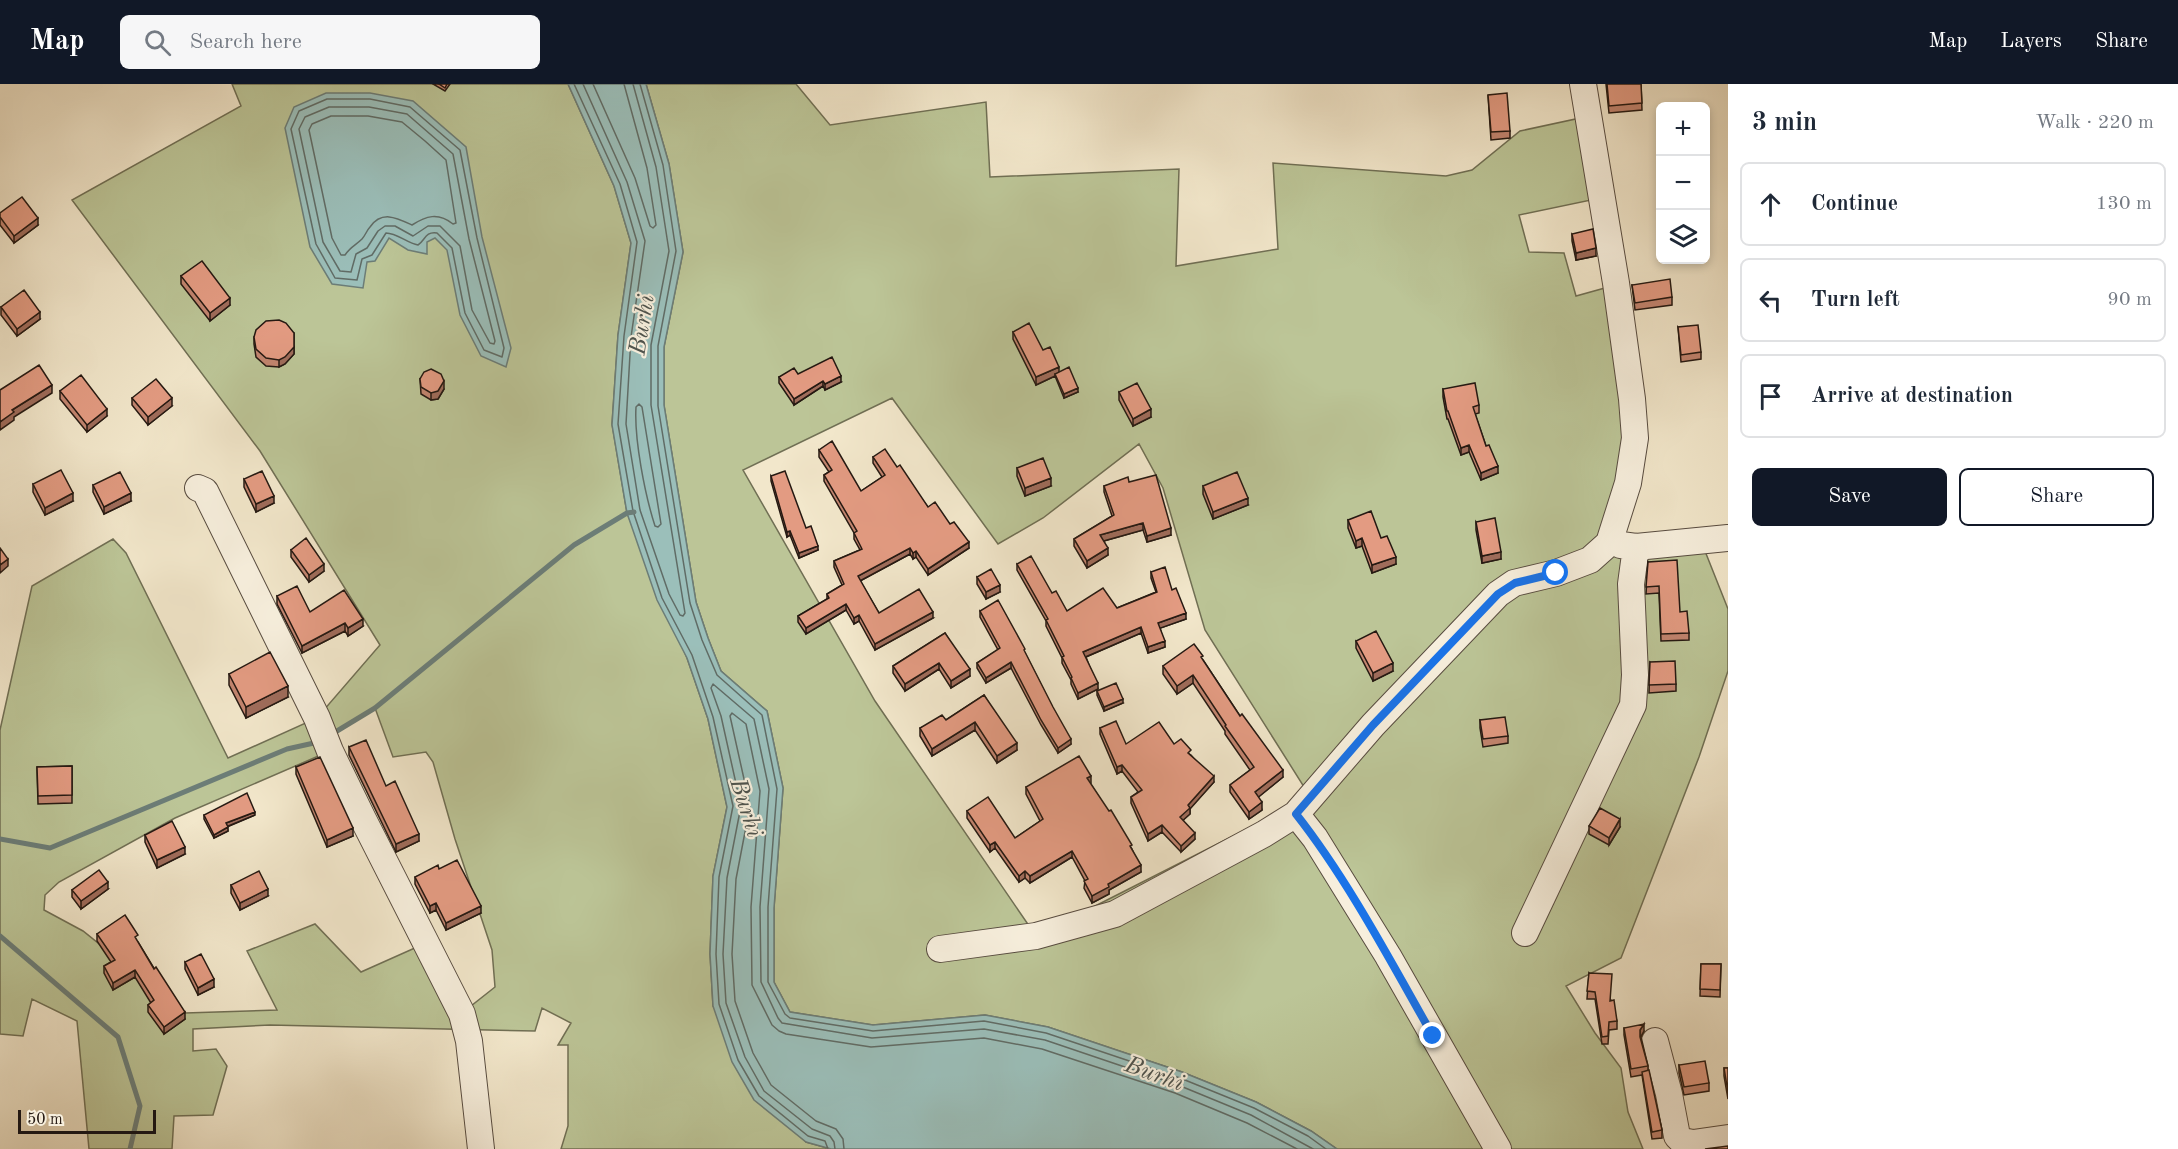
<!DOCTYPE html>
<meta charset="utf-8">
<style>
:root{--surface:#fff;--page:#f6f6f7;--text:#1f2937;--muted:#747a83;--line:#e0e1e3;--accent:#111827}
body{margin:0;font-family:"Old Standard TT",serif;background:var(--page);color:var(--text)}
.controls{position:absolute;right:18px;top:18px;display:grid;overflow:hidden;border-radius:9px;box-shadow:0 3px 9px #0003}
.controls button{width:54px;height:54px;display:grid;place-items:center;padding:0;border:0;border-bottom:2px solid var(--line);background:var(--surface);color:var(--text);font:30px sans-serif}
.scale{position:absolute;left:18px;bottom:15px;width:138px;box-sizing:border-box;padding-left:6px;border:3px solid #251912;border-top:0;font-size:16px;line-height:21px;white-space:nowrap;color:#251912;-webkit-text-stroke:4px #f7efdd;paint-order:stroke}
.stop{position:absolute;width:18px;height:18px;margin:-14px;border:4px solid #1a73e8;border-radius:50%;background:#fff}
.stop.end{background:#1a73e8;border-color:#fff;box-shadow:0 2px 6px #0008}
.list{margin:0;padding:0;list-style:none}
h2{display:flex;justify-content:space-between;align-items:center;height:78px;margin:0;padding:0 24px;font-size:26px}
h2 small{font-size:20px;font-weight:400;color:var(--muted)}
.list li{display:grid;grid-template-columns:39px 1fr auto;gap:18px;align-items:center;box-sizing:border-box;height:84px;margin:0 12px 12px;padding:0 12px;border:2px solid var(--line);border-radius:9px}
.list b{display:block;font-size:22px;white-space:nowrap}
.list em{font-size:20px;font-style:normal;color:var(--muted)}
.actions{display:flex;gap:12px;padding:18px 24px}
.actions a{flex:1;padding:14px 0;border:2px solid var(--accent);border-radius:9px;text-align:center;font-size:21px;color:var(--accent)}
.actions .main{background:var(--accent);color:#fff}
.icon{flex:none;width:33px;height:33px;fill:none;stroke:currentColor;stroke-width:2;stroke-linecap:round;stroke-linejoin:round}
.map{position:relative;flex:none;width:1728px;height:1065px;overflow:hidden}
header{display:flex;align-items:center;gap:36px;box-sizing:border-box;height:84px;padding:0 30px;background:var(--accent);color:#fff}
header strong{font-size:28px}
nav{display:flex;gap:33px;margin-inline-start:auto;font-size:21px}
.search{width:420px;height:54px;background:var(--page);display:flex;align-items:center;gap:15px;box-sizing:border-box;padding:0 21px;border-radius:9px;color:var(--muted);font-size:22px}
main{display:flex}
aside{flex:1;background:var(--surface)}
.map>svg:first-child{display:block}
</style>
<header>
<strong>Map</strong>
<div class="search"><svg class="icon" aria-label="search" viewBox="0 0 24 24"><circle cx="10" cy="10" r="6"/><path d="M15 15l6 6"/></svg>Search here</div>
<nav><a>Map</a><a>Layers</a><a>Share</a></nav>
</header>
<main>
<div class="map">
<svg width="1728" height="1065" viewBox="0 0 1728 1065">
<rect width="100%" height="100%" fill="#f2e7cb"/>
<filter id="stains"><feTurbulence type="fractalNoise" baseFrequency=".00333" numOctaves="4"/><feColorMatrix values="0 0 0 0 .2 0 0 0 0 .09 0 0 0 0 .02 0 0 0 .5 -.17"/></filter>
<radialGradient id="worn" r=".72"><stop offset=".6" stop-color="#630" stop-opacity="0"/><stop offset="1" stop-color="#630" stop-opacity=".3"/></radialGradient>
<path fill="#bcc597" stroke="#706f54" stroke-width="1.5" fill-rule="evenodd" d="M232 0H568L614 102 631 159 618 251 612 340 627 429 687 574 708 635 727 723 713 792 710 870 713 922 806 1058 831 1065H561L568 1042V961H558L571 939 542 924 535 947 270 941 193 945V967L216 965 227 982 213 1031 174 1032 172 1065H89L77 937 32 915 23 952 0 950V646L32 502 113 455 126 469 228 674 317 634 380 561 260 367 72 116 241 22ZM375 624 393 673 426 668 433 678 455 755 492 866 495 903 462 929 426 859 361 888 315 840 247 867 277 926 185 929 83 847 44 826 45 811 59 798 175 734 330 667 337 647Z
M646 0H796L830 41 986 18 990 93 1179 85 1176 182 1278 165 1273 79 1446 92 1472 86 1520 47 1585 33 1596 115 1519 131 1529 168 1564 169 1576 212 1612 202 1626 396 1599 448 1701 457 1728 525V587L1699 673 1621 874 1566 902 1595 949 1621 984 1628 1028 1643 1065H1337L1311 1047 1256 1018 1182 988 1048 943 985 931 873 941 790 928 774 898V824L783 704 767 627 721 587 708 554 696 518 664 321V263L683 168 669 80ZM892 314 998 460 1043 434 1139 360 1163 404 1205 546 1306 706 1286 722 1253 742 1036 852 875 617 743 386Z"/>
<path fill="#9bbfba" stroke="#6c7d77" stroke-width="1.5" d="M568 0H646L669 80 683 168 664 263V321L696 518 708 554 721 587 767 627 783 704 774 824V898L790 928 873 941 985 931 1048 943 1182 988 1256 1018 1311 1047 1337 1065H831L806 1058 754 1016 732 978 713 922 710 870 713 792 727 723 708 635 687 574 657 516 627 429 612 341 618 251 631 159 614 102Z
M326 9H370L413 17 466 63 482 153 511 264 506 283 481 272 460 231 447 166 435 154 427 158V170L408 166 389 154 375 177 367 178 363 204 332 200 310 163 285 44 294 23Z"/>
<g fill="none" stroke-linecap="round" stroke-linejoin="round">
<path stroke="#606c66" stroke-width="1.5" d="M574 0 620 100 637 158 624 252 618 340 633 427 662 514 692 571 713 633 733 722 719 793 716 870 719 920 738 976 759 1012 808 1052 825 1057 828 1065
M583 0 627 98 645 157 631 253 626 340 640 426 669 510 680 531 683 532 685 529 651 321V261L669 167 656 83 633 0
M593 0 635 94 650 142 653 144 656 141 647 84 624 0
M640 0 663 81 676 167 658 262V322L690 519 702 556 717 591 762 631 777 705 768 823V898L785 930 790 934 873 947 984 937 1046 949 1180 994 1254 1024 1308 1052 1326 1065
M327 15H370L410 23 460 66 477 154 504 264 502 273 484 266 465 229 452 164 437 149C425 147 425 157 418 161 407 159 397 149 386 149L372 171 362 175 357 196 335 194 316 160 291 45 299 27Z
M329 23H369L407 30 453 70 469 155 495 257 494 260 490 259 472 226 460 162 440 142H428L413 152 395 142H385L378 147 367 164 356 170 351 188 340 187 323 158 299 45 305 33Z
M331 32H368L402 38 425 57 446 76 456 139 453 140C438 128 426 132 412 141 397 134 382 126 370 143 367 146 365 152 362 155 356 161 350 163 345 171H341L332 154 309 46 312 40Z
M639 320 642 323 661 440 658 443 655 442C645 411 634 355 636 323Z
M835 1065 834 1058 830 1052 812 1045 764 1007 745 973 726 919 723 870 727 794 741 722 721 632 711 604 713 600 754 635 769 705 760 823 761 898 778 934 782 939 872 954 984 945 1045 956 1178 1001 1251 1031 1313 1065
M844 1065 843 1055 836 1045 816 1037 771 1001 753 969 735 917 732 870 736 795 750 722 730 632 732 629 746 640 760 707 751 823 752 901 772 941 779 947 786 950 871 963 984 954 1042 965 1175 1009 1247 1039 1297 1065"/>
<path stroke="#6c7d77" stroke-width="5" d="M337 647 375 624 574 461 627 429 634 428
M0 755 50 764 287 665 314 659
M0 852 118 953 140 1022 130 1065"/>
<defs>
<path id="minor" d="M198 404 205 407 317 634 330 667 363 735 462 930 469 957 481 1065
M1621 461 1636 463 1728 454
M1296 730 1315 754 1388 872 1498 1065
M1525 849 1633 621 1635 591 1631 500 1636 463
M940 865 1036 852 1115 830 1264 750 1296 730 1373 641 1498 510 1514 499 1556 489 1590 476 1609 459 1628 399 1635 354 1632 315 1616 199 1583 0
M1655 957 1669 1010 1677 1052 1682 1057 1693 1059 1728 1054"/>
</defs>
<use href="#minor" stroke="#584c40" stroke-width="28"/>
<use href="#minor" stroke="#f7efdd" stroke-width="26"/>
</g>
<path fill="#c38570" stroke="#251912" stroke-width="1.5" d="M433 0H450L445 7Z
M1606 0H1641L1642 26 1609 29Z
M1488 11 1510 47V54L1491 56Z
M0 129 38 141 14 159 0 141Z
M1572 150 1596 172 1576 176 1572 157Z
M181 192 230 221 210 237 181 200Z
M1632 201 1672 213V221L1635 226Z
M1 223 40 235 17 252 1 231Z
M1678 243 1701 268V275L1681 278Z
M1013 248 1043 266 1059 288 1078 308 1064 314 1055 292 1036 301 1013 255Z
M294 249V270L285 280 279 283 266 282 256 273 254 260V253Z
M798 290 841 298 825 306 823 302 794 321 779 299V293Z
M420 295 444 305 438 315 431 316 421 310Z
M1443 305 1479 321V329L1475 330 1486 362 1498 389 1481 396 1469 368 1461 371 1448 335H1447L1443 313Z
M60 307 107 332 87 348 60 315Z
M1119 308 1151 333 1133 342 1119 316Z
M132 314 172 322 148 341 132 321Z
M819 366 861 407 882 393 873 379V373L897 383 928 423 950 440 969 464 928 491 916 473 913 475 910 470 860 497 879 529 933 534 875 566 859 537 854 540 846 526 806 550 798 538V532L827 515V510L842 501 834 483V477L860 466 854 455V449L824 397V391L829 388 819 373Z
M1017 384 1051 402 1025 412 1017 392Z
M771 392 818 466 799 474 790 451 787 453 771 397Z
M244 395 274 419 256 428 244 403Z
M1129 398 1171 451 1147 458 1143 446 1104 457 1108 471 1087 484 1074 462V455L1112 432 1104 408V402Z
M33 400 73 417 45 431 33 408Z
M93 401 131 417 104 430 93 408Z
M1203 402 1248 421 1213 435 1203 410Z
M1348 436 1381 454 1396 480 1372 489 1362 462 1356 464 1348 444Z
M1476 438 1501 475 1482 479 1476 446Z
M291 466 324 487 309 498 291 473Z
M1648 478 1680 528 1689 549V556L1661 557 1659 509 1646 510Z
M1017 480 1052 509 1067 527 1117 524 1156 508 1151 494V488L1172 506 1186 535 1160 544 1165 563 1148 569 1141 549 1086 573 1098 605 1078 615 1071 600V596L1062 579V574L1046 542V537L1017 486Z
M977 493 1000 508 986 515 977 500Z
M277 512 310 528 363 542 348 552 345 547 302 569 277 520Z
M980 527 1025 569 1071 660 1058 669 1041 641 1011 584 986 599 977 584V579L998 566 980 533Z
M945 549 970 592 951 604 939 585 905 607 893 589V582Z
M1356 557 1393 587 1373 597 1356 564Z
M1203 576 1240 632 1283 693 1258 713 1262 726 1249 735 1230 708V701L1250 686 1225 650V647L1193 599 1177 610 1163 590V582Z
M1650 578 1676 600V607L1649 609Z
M229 590 288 613 246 634 229 601Z
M1097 607 1123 619 1104 627 1097 611Z
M984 611 1017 666 997 679 975 646 932 672 920 652V644L946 636Z
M1480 636 1508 652V659L1483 663 1480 644Z
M1100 644 1126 660H1174L1191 671 1214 698 1190 724V730L1183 736 1195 755 1181 768 1162 748 1148 757 1131 719V713L1138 708 1122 687 1117 690 1100 650Z
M349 663 386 702 419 757 396 768 349 671Z
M72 682V719L38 720 37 683Z
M296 683 353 752 327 763 296 690Z
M1090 699 1132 765 1141 788 1109 806V810L1092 819 1084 804 1085 797 1072 773 1030 799 1025 794 1019 798 995 764 990 768 967 734V727L1015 754 1040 737 1026 710V703L1091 699Z
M204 731H255L227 743 228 747 214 754 204 735Z
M1589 742 1620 743 1609 761 1589 750Z
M145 751 185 770 157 784 145 758Z
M439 785 481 829 446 846 436 826 430 829 415 800V793Z
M231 801 268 812 240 826 231 809Z
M108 805 81 825 72 813V806Z
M97 850 138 858 185 935 164 950 148 928V921L151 919 135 893 113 906 104 889V882L111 878 97 857Z
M185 878 214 903 198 911 185 885Z
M1701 880H1721L1720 913 1700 912Z
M1589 889 1611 916 1617 937V945L1609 946 1608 960H1602L1595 915H1587Z
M1624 944 1644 947 1641 953 1648 982V986L1662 1046V1054L1652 1055 1642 991 1631 993 1624 951Z
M1679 981 1709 999V1007L1684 1011 1679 989Z
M1724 984H1728V1015L1724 992Z"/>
<path fill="#9f6c5b" stroke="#251912" stroke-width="1.5" d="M38 134V141L14 159V152Z
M1596 164V172L1576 176V169Z
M230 214V221L210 237V229Z
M40 228V235L17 252V245Z
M294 263V270L285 280 279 283V276Z
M1059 283V290H1055V292L1036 301V293Z
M841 292V298L825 306V300Z
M444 297V305L438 315 431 316V309Z
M823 297V302L794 321V315Z
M52 301V309L14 333V336L0 346V338L12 326Z
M1078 304V308L1064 314V310Z
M172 314V322L148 341V333Z
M107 325V332L87 348V341Z
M1151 325V333L1133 342V335Z
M1469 361V368L1461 371V364Z
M1498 382V389L1481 396V389Z
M1051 394V402L1025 412V404Z
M73 409V417L45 431V424Z
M131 409V417L104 430V423Z
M274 412V419L256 428V420Z
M1248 414V421L1213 435V428Z
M1143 439V446L1100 458V451Z
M1171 444V451L1147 458V452Z
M790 447V451L787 453V448Z
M1362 454V462L1356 464V457Z
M969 458V464L928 491V485Z
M818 462V466L799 474V469Z
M910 464V470L858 498V492Z
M1108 464V471L1087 484V477Z
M916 467V473L913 475V469Z
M1501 468V475L1482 479V472Z
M1396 473V480L1372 489V481Z
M8 475V482L0 489V481Z
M324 480V487L309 498V491Z
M1000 501V508L986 515V508Z
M846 520V526L806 550V544Z
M933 528V534L875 566V560Z
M1186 529V535L1158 545V539Z
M859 531V537L854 540V534Z
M363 535V542L348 552V544Z
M345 539V547L302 569V562Z
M1141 543V549L1083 574V568Z
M1165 557V563L1148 569V563Z
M1011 578V584L986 599V594Z
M939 579V585L905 607V600Z
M1393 579V587L1373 597V589Z
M970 585V592L951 604V597Z
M1193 591V599L1177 610V602Z
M1098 599V605L1078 615V609Z
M288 602V613L246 634V623Z
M1123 615V619L1104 627V623Z
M975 638V646L932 672V665Z
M1071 655V660L1058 669V664Z
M1017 659V666L997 679V672Z
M1122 681V687L1117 690V683Z
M1283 686V693L1255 716V708Z
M1091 692V699L1087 701V694Z
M1214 692V698L1190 725V724V730L1180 739V733L1188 721Z
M1262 718V726L1249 735V728Z
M255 728V731L226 743V739Z
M1620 735V743L1609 761V754Z
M1162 741V748L1148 757V750Z
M228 743V747L214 754V751Z
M353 744V752L327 763V756Z
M1195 749V755L1181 768V762Z
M419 750V757L396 768V760Z
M995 758V764L990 768V761Z
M185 763V770L157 784V776Z
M1072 767V773L1030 799V792Z
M1141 781V788L1109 806V810L1092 819V812L1108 800Z
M1025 787V794L1019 798V792Z
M108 798V805L81 825V817Z
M268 805V812L240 826V819Z
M436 819V826L430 829V822Z
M481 822V829L446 846V839Z
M135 886V893L113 906V899Z
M214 895V903L198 911V904Z
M185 928V935L164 950V943Z
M1644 940V947L1640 954V946Z"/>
<path fill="#e39b82" stroke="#251912" stroke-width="1.5" d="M439 0H447L445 4Z
M1607 0H1641L1642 19 1609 22Z
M1507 9 1510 47 1491 48 1488 11Z
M22 113 38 134 14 152 0 133V129Z
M1593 145 1596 164 1576 169 1572 150Z
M202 177 230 214 210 229 181 192Z
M1670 195 1672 213 1635 219 1632 201Z
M24 206 40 228 17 245 1 223Z
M279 236 286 239 294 249V263L285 273 279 276 266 274 256 265 254 253 256 246 266 237Z
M1029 239 1043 266 1050 263 1059 283 1036 293 1013 248Z
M1698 241 1701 268 1681 271 1678 243Z
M832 273 841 292 825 300 823 297 794 315 779 293 794 284 798 290Z
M39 281 52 301 12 326 14 328 0 338V306Z
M1069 283 1078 304 1064 310 1055 290Z
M431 285 441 290 444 297 438 307 431 309 421 303 420 295 424 288Z
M81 291 107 325 87 341 60 307Z
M156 295 172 314 148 333 132 314Z
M1137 299 1151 325 1133 335 1119 308Z
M1475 299 1479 321 1473 323 1486 362 1489 361 1498 382 1481 389 1469 361 1461 364 1448 327H1447L1443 305Z
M832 357 861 407 885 391 873 373 885 365 897 383 900 381 928 423 935 418 950 440 954 438 969 458 928 485 916 467 913 469 910 464 858 492 879 529 919 505 933 528 875 560 859 531 854 534 846 520 806 544 798 532 829 514 827 510 844 500 834 477 862 465 854 449 857 447 824 391 832 386 819 366Z
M1043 374 1051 394 1025 404 1017 384Z
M61 386 73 409 45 424 33 400Z
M262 387 274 412 256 420 244 395Z
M785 387 806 444 811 442 818 462 799 469 790 447 787 448 771 392Z
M120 388 131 409 104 423 93 401Z
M1237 388 1248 414 1213 428 1203 402Z
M1156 391 1171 444 1147 452 1143 439 1100 451 1108 464 1087 477 1074 455 1114 431 1104 402 1128 393 1129 398Z
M1371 427 1381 454 1387 452 1396 473 1372 481 1362 454 1356 457 1348 436Z
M1495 434 1501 468 1482 472 1476 438Z
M306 454 324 480 309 491 291 466Z
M0 464 8 475 0 481Z
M1031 472 1052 509 1056 507 1067 527 1103 504 1117 524 1157 508 1151 488 1165 483 1172 506 1176 504 1186 529 1158 539 1165 557 1148 563 1141 543 1083 568 1098 599 1078 609 1071 594 1072 593 1062 573 1064 572 1046 536 1048 535 1017 480Z
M1677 476 1680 528 1687 527 1689 549 1661 550 1659 502 1646 503 1648 478Z
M991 485 1000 501 986 508 977 493Z
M297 502 310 528 344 506 363 535 348 544 345 539 302 562 277 512Z
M998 516 1025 565 1024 566 1053 623 1071 655 1058 664 1041 636 1011 578 986 594 977 579 1000 564 980 527Z
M1376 547 1393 579 1373 589 1356 557Z
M945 549 970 585 951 597 939 579 905 600 893 582Z
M1194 560 1203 572 1201 573 1240 632 1242 630 1283 686 1255 708 1262 718 1249 728 1230 701 1254 683 1225 642 1226 641 1193 591 1177 602 1163 582Z
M270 568 288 602 246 623 229 590Z
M1675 577 1676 600 1649 601 1650 578Z
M1116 599 1123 615 1104 623 1097 607Z
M984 611 1017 659 997 672 975 638 932 665 920 644 942 631 946 636Z
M1505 633 1508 652 1483 655 1480 636Z
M1116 637 1126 660 1159 638 1174 660 1181 655 1191 666 1188 669 1214 692 1188 721 1190 724 1180 733 1195 749 1181 762 1162 741 1148 750 1131 713 1142 706 1122 681 1117 683 1100 644Z
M366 656 386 702 395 697 419 750 396 760 349 663Z
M1079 672 1091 692 1087 694 1109 727 1111 726 1132 761 1130 762 1141 781 1108 800 1109 803 1092 812 1084 797 1088 795 1072 767 1030 792 1025 787 1019 792 995 758 990 761 967 727 988 713 1015 754 1043 735 1026 703Z
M320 673 353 744 327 756 296 683Z
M72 682V711L38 712 37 683Z
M247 709 255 728 226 739 228 743 214 751 204 731Z
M1600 724 1620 735 1609 754 1589 742Z
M172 737 185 763 157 776 145 751Z
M457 776 481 822 446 839 436 819 430 822 415 793 438 781 439 785Z
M99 786 108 798 81 817 72 806Z
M259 787 268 805 240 819 231 801Z
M125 831 138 851 135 853 154 885 156 883 185 928 164 943 148 921 154 916 135 886 113 899 104 882 115 876 97 850Z
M201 870 214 895 198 904 185 878Z
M1701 880H1721L1720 906 1700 905Z
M1589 889 1612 890 1610 917 1614 916 1617 937 1609 938 1608 952 1602 953 1595 908 1587 907Z
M1644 940 1640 946V953L1648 982 1631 985 1624 944Z
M1705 977 1709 999 1684 1003 1679 981Z
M1724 984H1728V1008Z
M1649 986 1662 1046 1652 1048 1642 988Z
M1728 1062V1065H1705Z"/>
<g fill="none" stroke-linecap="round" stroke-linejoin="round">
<path stroke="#1a73e8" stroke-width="8" d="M1433 952C1391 878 1348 796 1296 730L1373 641 1498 510 1515 499 1556 489"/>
</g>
<g text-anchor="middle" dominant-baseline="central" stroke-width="4.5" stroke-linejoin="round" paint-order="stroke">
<g font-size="24" font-style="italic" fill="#4e534d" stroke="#f7efdd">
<text transform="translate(643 241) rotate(-81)">Burhi</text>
<text transform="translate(745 724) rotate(72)">Burhi</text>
<text transform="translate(1154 991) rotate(20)">Burhi</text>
</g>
</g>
<rect width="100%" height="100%" filter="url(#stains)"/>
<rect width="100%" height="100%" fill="url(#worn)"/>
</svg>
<div class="controls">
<button>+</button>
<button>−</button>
<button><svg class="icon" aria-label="layers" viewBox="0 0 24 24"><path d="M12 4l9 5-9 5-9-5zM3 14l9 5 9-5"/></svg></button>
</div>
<div class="scale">50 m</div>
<div class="stop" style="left:1556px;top:489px"></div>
<div class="stop end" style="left:1433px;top:952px"></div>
</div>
<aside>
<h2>3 min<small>Walk · 220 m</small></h2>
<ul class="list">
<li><svg class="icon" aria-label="ahead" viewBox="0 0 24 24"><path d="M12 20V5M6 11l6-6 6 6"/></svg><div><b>Continue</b></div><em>130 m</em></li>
<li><svg class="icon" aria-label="left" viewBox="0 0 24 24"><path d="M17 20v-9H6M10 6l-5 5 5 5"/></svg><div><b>Turn left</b></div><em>90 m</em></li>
<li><svg class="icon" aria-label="arrive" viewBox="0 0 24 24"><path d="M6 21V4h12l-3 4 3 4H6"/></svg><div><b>Arrive at destination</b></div></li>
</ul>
<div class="actions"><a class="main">Save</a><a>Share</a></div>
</aside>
</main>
